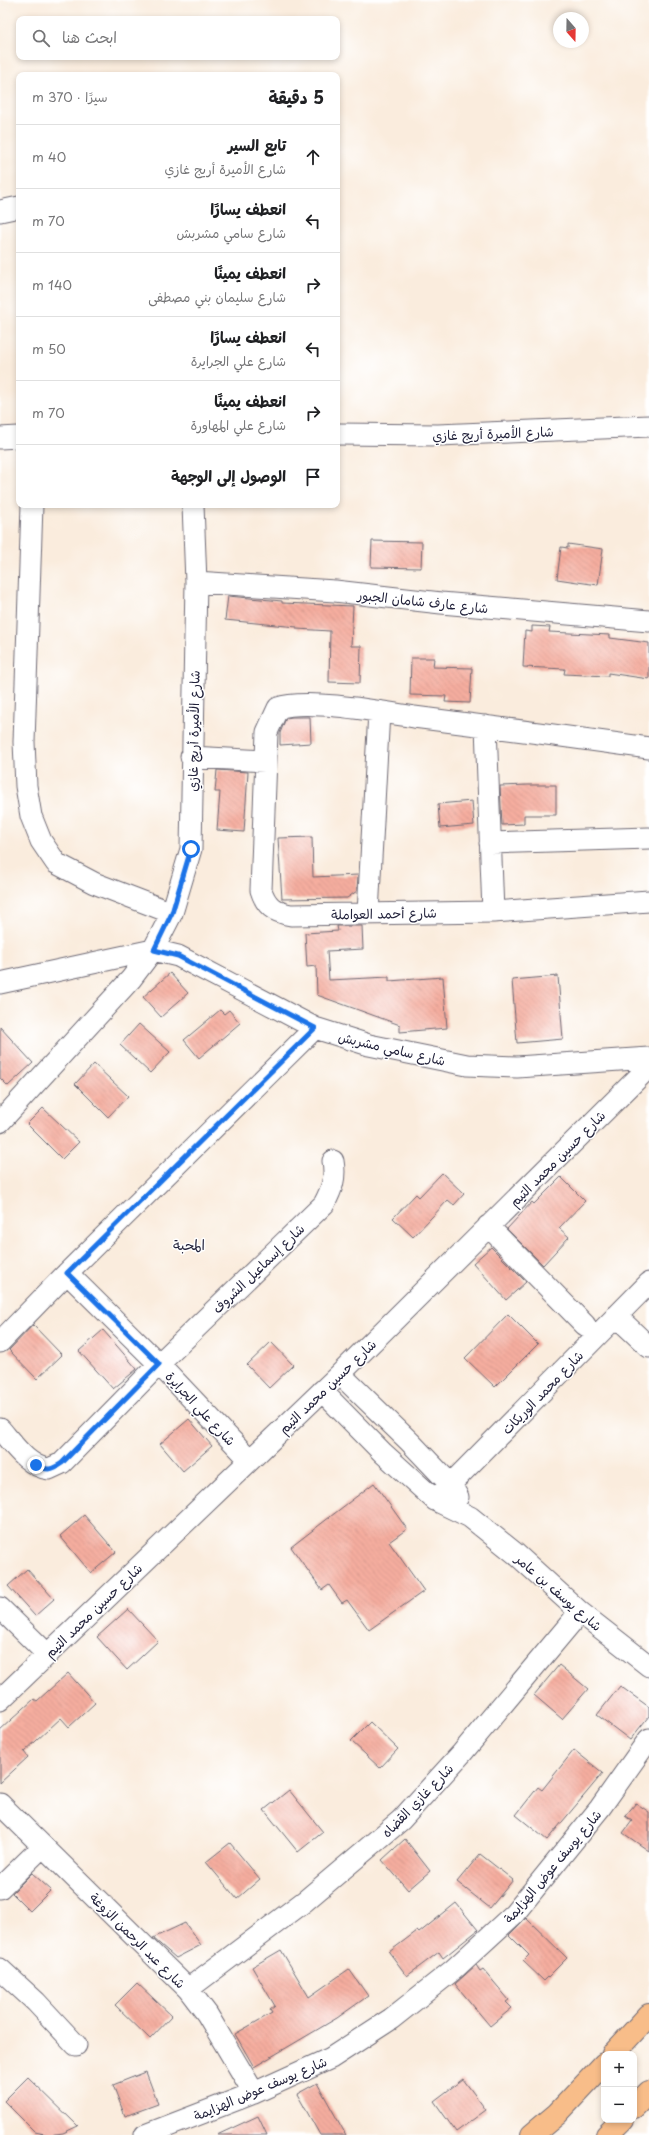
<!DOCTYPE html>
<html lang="ar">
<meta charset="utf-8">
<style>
:root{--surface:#fff;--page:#f6f6f6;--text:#202124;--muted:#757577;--line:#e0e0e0}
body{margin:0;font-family:"Playpen Sans","Playpen Sans Arabic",sans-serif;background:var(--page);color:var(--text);direction:rtl}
.controls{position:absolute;right:12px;bottom:12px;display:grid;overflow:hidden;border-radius:8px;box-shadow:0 2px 6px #0003}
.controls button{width:36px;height:36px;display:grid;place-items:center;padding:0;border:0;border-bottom:1px solid var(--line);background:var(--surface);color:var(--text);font:20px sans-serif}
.compass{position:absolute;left:553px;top:12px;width:36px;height:36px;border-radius:50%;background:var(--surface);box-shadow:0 2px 6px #0003;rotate:160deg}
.stop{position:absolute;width:12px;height:12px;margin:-9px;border:3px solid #1a73e8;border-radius:50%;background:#fff}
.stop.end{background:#1a73e8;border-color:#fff;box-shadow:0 1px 4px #0008}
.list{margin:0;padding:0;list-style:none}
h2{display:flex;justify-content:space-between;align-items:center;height:52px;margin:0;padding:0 16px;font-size:17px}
h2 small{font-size:13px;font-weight:400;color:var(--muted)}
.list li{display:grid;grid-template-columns:26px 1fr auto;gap:12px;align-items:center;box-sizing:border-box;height:64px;padding:0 16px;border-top:1px solid var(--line)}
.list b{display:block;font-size:15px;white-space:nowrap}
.list p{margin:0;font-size:13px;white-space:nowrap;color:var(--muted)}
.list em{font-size:13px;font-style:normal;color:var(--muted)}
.icon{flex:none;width:22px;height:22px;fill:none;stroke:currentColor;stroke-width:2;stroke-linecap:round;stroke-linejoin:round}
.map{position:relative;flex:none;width:649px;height:2135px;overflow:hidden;direction:ltr}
.search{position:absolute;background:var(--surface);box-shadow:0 2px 6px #0003;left:16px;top:16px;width:324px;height:44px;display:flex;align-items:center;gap:10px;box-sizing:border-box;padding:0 14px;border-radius:8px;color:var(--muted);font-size:15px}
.panel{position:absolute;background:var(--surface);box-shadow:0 2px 6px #0003;left:16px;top:72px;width:324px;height:436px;border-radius:8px;direction:rtl}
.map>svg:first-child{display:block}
</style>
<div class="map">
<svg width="649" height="2135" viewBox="0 0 649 2135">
<defs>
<pattern id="building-back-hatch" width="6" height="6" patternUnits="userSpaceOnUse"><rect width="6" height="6" fill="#f5ad9f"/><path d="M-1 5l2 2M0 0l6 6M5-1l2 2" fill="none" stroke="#d2958a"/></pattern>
</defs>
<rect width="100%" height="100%" fill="#fff"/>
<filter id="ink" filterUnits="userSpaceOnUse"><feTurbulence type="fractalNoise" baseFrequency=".025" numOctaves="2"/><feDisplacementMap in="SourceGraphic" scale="8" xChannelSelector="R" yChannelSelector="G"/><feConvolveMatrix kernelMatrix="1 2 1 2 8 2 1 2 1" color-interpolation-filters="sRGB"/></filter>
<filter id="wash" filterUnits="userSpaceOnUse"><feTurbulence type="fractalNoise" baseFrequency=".012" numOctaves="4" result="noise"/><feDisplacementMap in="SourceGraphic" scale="16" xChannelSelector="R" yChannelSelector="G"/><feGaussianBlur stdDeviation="0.9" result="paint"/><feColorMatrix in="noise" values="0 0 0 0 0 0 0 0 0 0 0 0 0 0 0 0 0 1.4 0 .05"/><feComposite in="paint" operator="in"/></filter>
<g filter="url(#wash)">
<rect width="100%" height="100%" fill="#faecdd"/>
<g id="blocks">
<path fill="url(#building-back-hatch)" d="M372 541 422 542 421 568 371 567Z
M568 544 603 549 598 585 557 579 561 547 568 548Z
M228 596 282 601V603L353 606 351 646H361L360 683 329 682 330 631 297 629V627L225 620Z
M532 626 550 627 549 632 610 635V638L649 643V679L608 673V676L564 674 565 669 523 667 525 631 532 632Z
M411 658H434L433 667 472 668 470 703 445 702 446 696 410 695Z
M292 717H310L311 743 280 745V733L286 718Z
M217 770 248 772 244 832 217 830 220 792H215Z
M528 785H556V815H524V824L502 825 500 786Z
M472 801 474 825 440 828 438 804Z
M312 837 313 877 358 875 357 891 347 898 282 899 278 838Z
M337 926H362L363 949 327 951 329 980 389 977V981L443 977 447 1028 400 1032V1025L317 995 316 966 307 967 305 933 338 931Z
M170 973 188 993 161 1017 143 997Z
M558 976 563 1039 517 1043 512 980Z
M220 1010 224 1014 229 1010 240 1023 199 1058 184 1040Z
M139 1024 170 1052 150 1073 120 1045Z
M0 1027 33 1063 8 1086 0 1078Z
M94 1064 128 1096 108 1117 75 1084Z
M43 1108 79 1142 62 1159 27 1124Z
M442 1173 464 1194 454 1205 448 1200 413 1237 393 1218 416 1194 419 1197Z
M561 1177 585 1201 559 1228 569 1237 543 1265 507 1229 532 1202 534 1204Z
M491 1247 526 1282 506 1300 473 1263Z
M508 1314 538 1344 495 1387 465 1358Z
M33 1325 62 1355 37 1379 9 1350Z
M103 1330 137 1369 113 1389 79 1351Z
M271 1342 293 1365 269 1388 247 1365Z
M189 1419 212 1446 183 1471 160 1444Z
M374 1483 407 1529 389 1542 424 1591 369 1630 347 1600 342 1603 329 1585 322 1590 291 1547Z
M84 1515 116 1552 91 1573 60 1536Z
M27 1569 54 1599 35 1616 8 1586Z
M128 1609 158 1641 127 1670 97 1637Z
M559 1665 588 1689 562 1719 534 1695Z
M68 1673 95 1703 69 1727 61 1718 24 1752 28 1757 0 1783V1730L34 1699 37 1701Z
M620 1686 649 1707V1716L630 1740 597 1715Z
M370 1722 398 1749 380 1768 351 1741Z
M574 1750 603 1773 547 1840 516 1815 538 1787 542 1790Z
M289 1790 323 1832 298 1852 264 1810Z
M636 1803 649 1812V1851L623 1833 632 1821 625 1816Z
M405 1839 430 1871 408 1890 382 1860Z
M230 1843 260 1879 237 1899 206 1862Z
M480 1854 513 1880 490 1908 457 1882Z
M32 1873 51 1890 30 1911 12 1893Z
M456 1903 478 1930 443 1958 439 1952 407 1976 389 1952 417 1931 419 1933Z
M526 1918 567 1958 544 1981 523 1961 529 1955 509 1935Z
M185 1923 201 1945 176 1958 153 1938Z
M281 1950 309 1997 349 1969 368 1996 337 2018 254 2067 235 2034 272 2013 270 2010 275 2006 252 1967Z
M476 1965 480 1971 483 1969 509 2000 506 2002 512 2008 490 2026 455 1984Z
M137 1983 172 2016 150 2039 115 2005Z
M146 2072 158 2104 125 2116 113 2085Z
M28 2077 78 2126 63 2133 49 2135 35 2132 4 2101Z
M463 2079 486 2110 456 2132 434 2101Z
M317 2083 346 2135H320L297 2094Z
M258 2116 267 2135H217Z"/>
</g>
</g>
<g filter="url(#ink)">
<use href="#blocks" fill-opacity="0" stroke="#6e6974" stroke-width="1"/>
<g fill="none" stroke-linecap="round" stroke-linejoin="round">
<defs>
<path id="minor" d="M0 211 19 207
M337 434 438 435 649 426
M0 438 19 437
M32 505 24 742 26 786 31 816 41 841 56 863 94 883 172 913
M196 582 335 591 441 603 649 621
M486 726 493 912
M649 748C571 737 492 727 414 717 382 712 306 698 278 708L267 732 261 890C266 906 274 912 291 915L493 912 649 901
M191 757 265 761
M490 843 649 838
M368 913 379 712
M0 983 153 950 178 956 315 1028 369 1045 467 1065 517 1067 649 1058
M0 1122 131 979 153 950 172 913 191 849 196 582 193 505
M488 1226 585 1325
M67 1273 159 1364 250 1460
M616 1316 649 1347
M0 1342 67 1273 315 1028
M340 1374 410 1442 451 1485 458 1497
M322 1391 383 1453 435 1500 470 1517 516 1554 580 1612 649 1666
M0 1429C13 1444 28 1467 49 1469L62 1463 159 1364 324 1204C332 1189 336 1178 333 1161
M435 1500 649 1283
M0 1608 46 1653
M0 1700 340 1374 649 1067
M0 1804 188 1989 207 2014 254 2093
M0 1888 43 1846
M0 1969 36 2002 76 2045
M188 1989 305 1901 401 1820 462 1753 580 1612
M145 2135 254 2093 331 2058 391 2019 453 1970 514 1914 600 1808 649 1739"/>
<path id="major" d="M613 2054 649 2015
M634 2107 649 2092
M532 2135 557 2114 604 2064
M607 2135 622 2120"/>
</defs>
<use href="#minor" stroke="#6e6974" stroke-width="23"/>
<use href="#major" stroke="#6e6974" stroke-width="24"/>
<use href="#minor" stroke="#fff" stroke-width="21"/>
<use href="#major" stroke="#f8bd89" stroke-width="22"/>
</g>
</g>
<g fill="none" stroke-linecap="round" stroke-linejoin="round" filter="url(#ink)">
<path stroke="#1a73e8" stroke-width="5" d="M36 1465C47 1471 52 1470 62 1463L159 1364 67 1273 315 1028 178 956 154 950 172 913 191 849"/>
</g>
<g text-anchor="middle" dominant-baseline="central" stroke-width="3" stroke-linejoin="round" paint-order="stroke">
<g font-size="13" fill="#22223b" stroke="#fff">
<text transform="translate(493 433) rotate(-2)">شارع الأميرة أريج غازي</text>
<text transform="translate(423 601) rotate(6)">شارع عارف شامان الجبور</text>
<text transform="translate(193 731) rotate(-89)">شارع الأميرة أريج غازي</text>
<text transform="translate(384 913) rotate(-1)">شارع أحمد العواملة</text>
<text transform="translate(392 1048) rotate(13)">شارع سامي مشربش</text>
<text transform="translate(557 1158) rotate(-45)">شارع حسين محمد التيم</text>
<text transform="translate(258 1268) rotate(-44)">شارع إسماعيل الشروف</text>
<text transform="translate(327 1386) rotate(-44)">شارع حسين محمد التيم</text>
<text transform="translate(542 1392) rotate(-46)">شارع محمد الوريكات</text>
<text transform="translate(201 1408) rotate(47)">شارع علي الجرايرة</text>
<text transform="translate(559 1592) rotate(41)">شارع يوسف بن عامر</text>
<text transform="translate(93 1610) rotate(-44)">شارع حسين محمد التيم</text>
<text transform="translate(417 1800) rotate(-46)">شارع غازي القضاه</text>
<text transform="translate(552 1866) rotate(-50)">شارع يوسف عوض الهزايمة</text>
<text transform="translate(138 1940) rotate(45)">شارع عبد الرحمن الزوغة</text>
<text transform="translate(260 2088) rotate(-23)">شارع يوسف عوض الهزايمة</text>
</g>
<g font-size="14" fill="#22223b" stroke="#fff">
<text x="189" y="1244">المحبة</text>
</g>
</g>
</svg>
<div class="controls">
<button>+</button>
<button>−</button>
</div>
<svg class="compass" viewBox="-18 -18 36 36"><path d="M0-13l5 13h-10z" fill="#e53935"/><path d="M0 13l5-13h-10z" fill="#757577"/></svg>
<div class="stop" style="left:191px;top:849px"></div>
<div class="stop end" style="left:36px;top:1465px"></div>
<div class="search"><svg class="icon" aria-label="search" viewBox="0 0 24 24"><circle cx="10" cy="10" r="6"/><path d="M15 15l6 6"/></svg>ابحث هنا</div>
<section class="panel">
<h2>5 دقيقة<small>سيرًا · 370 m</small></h2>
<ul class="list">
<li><svg class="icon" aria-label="ahead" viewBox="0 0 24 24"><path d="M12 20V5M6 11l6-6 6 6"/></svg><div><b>تابع السير</b><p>شارع الأميرة أريج غازي</p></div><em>40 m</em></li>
<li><svg class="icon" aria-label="left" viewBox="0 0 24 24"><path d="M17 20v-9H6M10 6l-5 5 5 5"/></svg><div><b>انعطف يسارًا</b><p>شارع سامي مشربش</p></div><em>70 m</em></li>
<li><svg class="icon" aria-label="right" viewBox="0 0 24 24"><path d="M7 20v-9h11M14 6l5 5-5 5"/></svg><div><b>انعطف يمينًا</b><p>شارع سليمان بني مصطفى</p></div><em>140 m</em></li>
<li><svg class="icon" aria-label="left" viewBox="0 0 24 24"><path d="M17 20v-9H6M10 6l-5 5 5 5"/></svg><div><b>انعطف يسارًا</b><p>شارع علي الجرايرة</p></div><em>50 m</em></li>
<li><svg class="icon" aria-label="right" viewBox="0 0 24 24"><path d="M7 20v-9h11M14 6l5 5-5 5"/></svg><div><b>انعطف يمينًا</b><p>شارع علي المهاورة</p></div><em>70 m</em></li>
<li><svg class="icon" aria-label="arrive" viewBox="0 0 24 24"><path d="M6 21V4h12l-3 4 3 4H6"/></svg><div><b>الوصول إلى الوجهة</b></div></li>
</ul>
</section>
</div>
